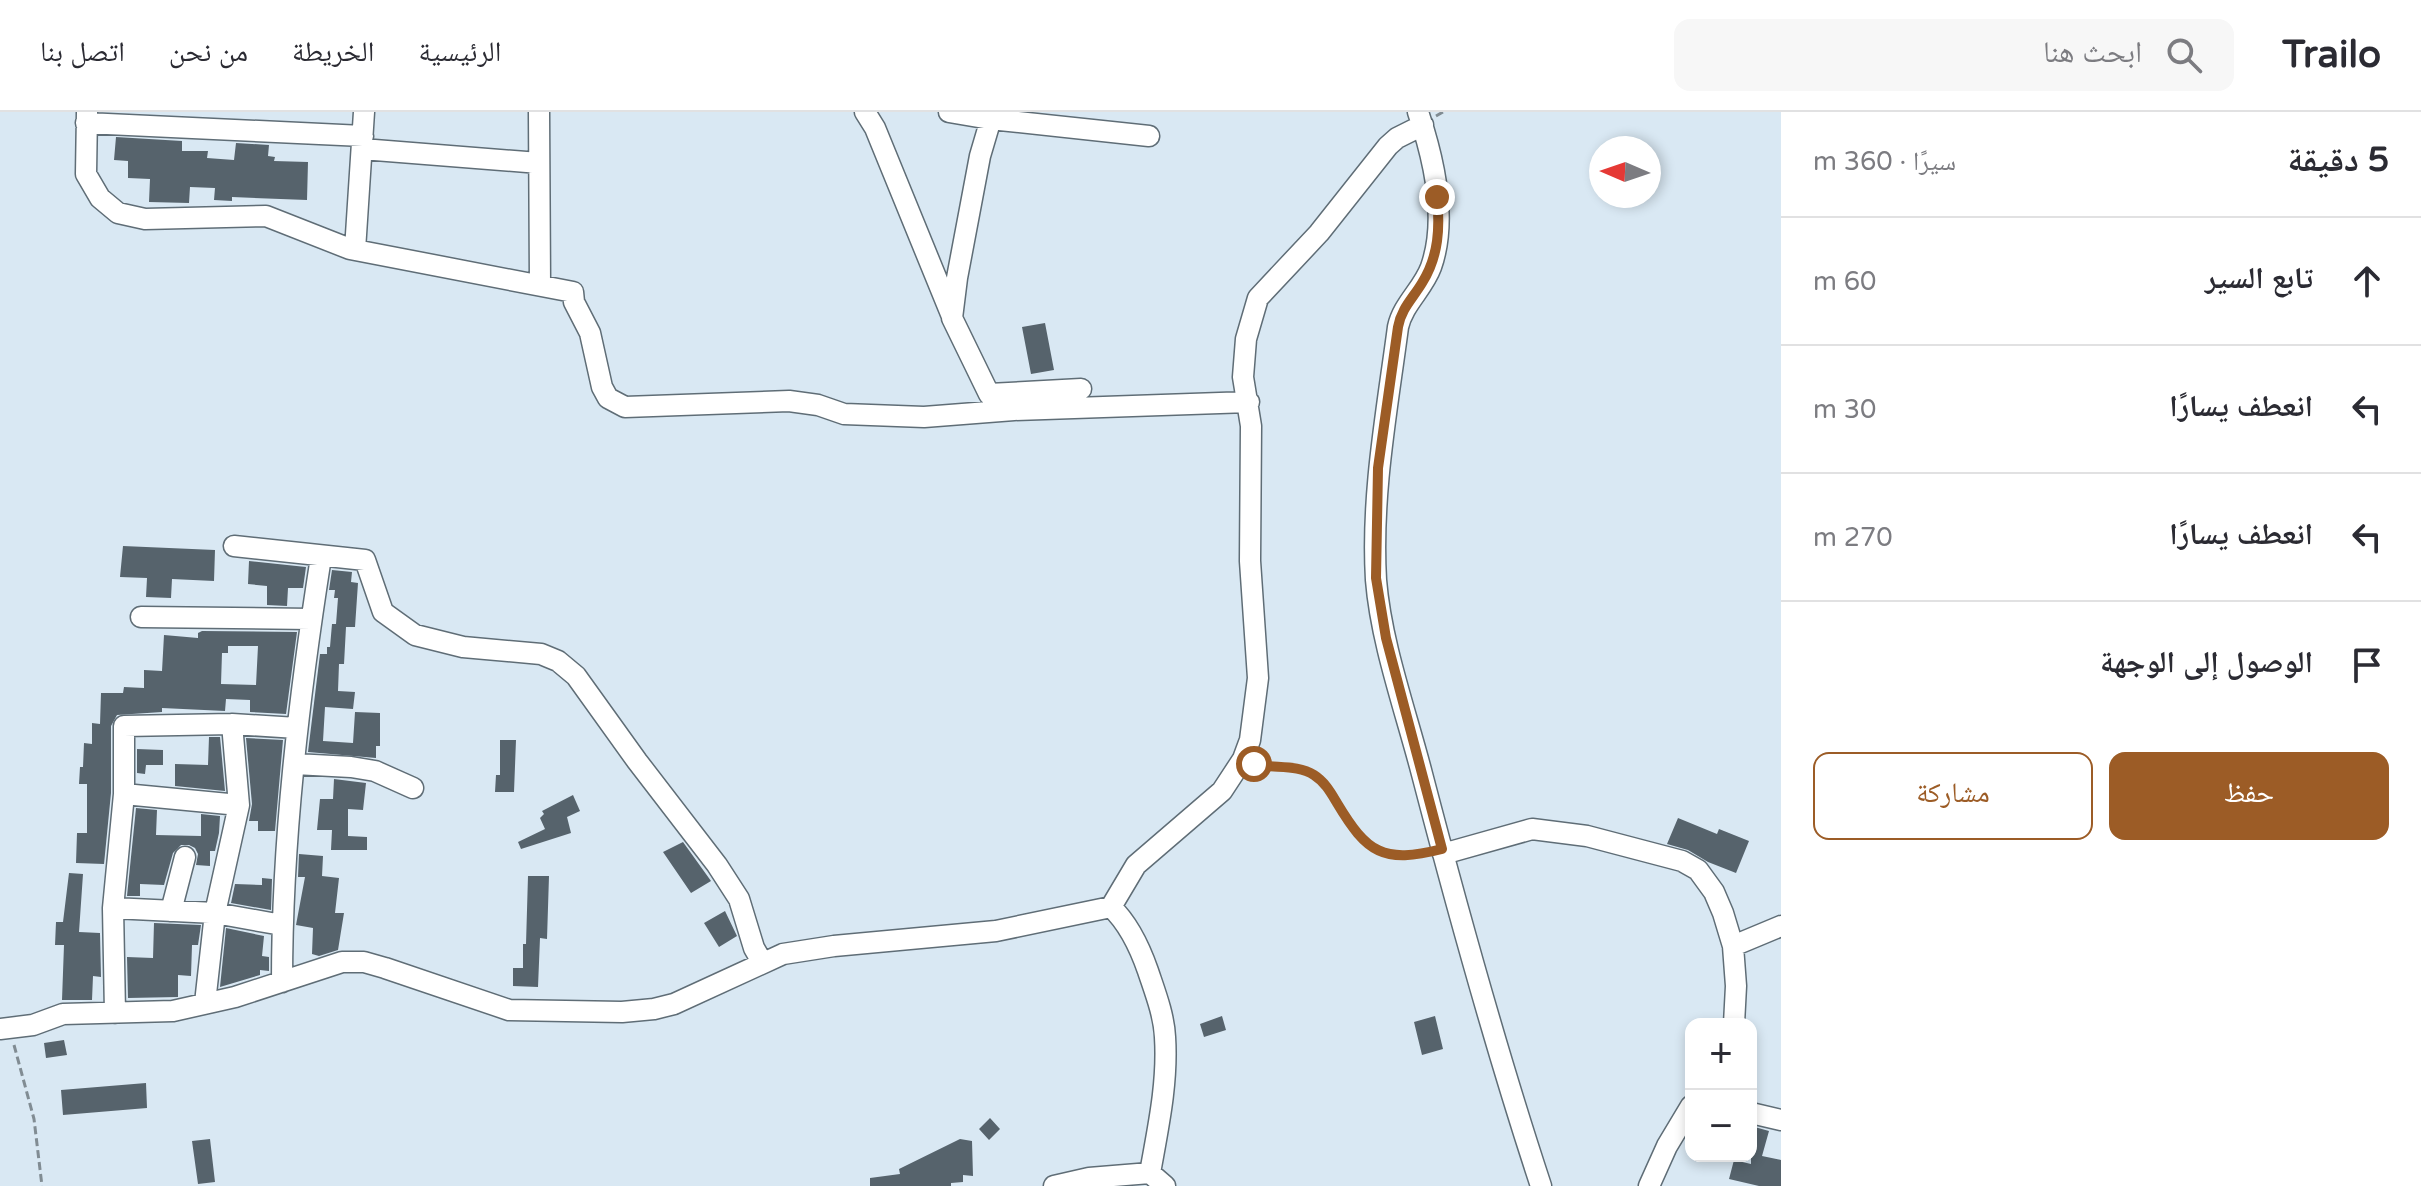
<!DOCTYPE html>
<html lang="ar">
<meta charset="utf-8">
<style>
:root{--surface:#fff;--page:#f7f7f7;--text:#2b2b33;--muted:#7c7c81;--line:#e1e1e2;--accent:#9c5c26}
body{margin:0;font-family:"Varela Round","Noto Naskh Arabic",sans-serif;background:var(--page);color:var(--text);direction:rtl}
.controls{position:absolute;right:24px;bottom:24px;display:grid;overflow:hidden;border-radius:16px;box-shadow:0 4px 12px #0003}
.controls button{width:72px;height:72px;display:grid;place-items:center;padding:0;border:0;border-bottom:2px solid var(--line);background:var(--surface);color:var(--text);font:40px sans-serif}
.compass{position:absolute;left:1589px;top:24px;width:72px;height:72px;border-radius:50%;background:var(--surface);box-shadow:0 4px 12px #0003;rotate:272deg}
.stop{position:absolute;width:24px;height:24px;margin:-18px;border:6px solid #9c5c26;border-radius:50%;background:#fff}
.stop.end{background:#9c5c26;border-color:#fff;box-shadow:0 2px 8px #0008}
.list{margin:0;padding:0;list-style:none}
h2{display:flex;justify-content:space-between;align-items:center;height:104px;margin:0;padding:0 32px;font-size:34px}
h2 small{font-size:26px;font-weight:400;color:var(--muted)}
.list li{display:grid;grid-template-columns:52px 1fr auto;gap:24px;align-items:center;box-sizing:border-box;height:128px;padding:0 32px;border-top:2px solid var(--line)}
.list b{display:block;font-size:30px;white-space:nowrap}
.list em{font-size:26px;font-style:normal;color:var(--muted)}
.actions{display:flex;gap:16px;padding:24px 32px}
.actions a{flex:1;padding:18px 0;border:2px solid var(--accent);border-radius:16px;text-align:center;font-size:28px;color:var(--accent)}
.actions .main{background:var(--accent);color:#fff}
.icon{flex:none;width:44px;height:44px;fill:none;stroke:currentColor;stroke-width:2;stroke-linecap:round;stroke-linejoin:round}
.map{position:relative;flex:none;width:1781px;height:1074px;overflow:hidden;direction:ltr}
header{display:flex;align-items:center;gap:48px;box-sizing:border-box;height:112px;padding:0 40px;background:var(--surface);border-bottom:2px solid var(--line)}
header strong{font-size:38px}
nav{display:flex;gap:44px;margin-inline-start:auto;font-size:28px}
.search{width:560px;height:72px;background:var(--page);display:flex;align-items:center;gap:20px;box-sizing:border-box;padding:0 28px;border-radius:16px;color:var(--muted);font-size:30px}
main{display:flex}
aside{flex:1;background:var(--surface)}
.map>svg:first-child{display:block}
</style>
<header>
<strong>Trailo</strong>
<div class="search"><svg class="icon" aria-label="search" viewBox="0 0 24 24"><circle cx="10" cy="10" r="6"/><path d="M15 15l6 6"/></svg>ابحث هنا</div>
<nav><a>الرئيسية</a><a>الخريطة</a><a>من نحن</a><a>اتصل بنا</a></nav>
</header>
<main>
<aside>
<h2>5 دقيقة<small>سيرًا · 360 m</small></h2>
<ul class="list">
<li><svg class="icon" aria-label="ahead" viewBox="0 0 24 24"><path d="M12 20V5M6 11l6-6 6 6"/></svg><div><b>تابع السير</b></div><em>60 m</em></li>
<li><svg class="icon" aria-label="left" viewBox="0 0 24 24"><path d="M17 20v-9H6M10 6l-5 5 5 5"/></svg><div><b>انعطف يسارًا</b></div><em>30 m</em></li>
<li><svg class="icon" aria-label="left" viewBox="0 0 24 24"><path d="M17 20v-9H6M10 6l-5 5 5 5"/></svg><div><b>انعطف يسارًا</b></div><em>270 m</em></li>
<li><svg class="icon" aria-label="arrive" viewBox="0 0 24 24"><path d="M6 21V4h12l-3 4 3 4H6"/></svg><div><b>الوصول إلى الوجهة</b></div></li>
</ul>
<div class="actions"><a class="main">حفظ</a><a>مشاركة</a></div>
</aside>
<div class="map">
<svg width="1781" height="1074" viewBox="0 0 1781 1074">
<rect width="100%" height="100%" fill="#d9e8f3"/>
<path fill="#56636c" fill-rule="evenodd" d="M116 25 182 29V39H208L207 46 234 48 236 31 269 33 268 44 275 45 274 49 308 50 307 88 232 85V89L214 88 215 76 190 75 189 91 149 90 150 67 128 66V49L114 48Z
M1045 211 1054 258 1031 262 1022 215Z
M123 434 215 438 214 469 172 467 171 486 146 485 147 466 120 465Z
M249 449 306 455 303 476H288L287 494 267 493V474L248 472Z
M332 458 352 460 351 470 358 471 355 515H346L344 552H339L338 579 355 580 353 597 325 595 323 629 353 631 355 600 380 601V634H376V646L308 640 320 542H327V535H330L332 512H336L338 486H334L335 478H329Z
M202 519 297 520 286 602 250 600V588L226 587 225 599 162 596V600L117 603 111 614V681L104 752 76 751 77 721H87V672H79L80 655H83L84 631 92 632V611L100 612 101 581H123L124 575 144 576V558L162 559 164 523 198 526V521ZM228 534H258L256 573 221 572 222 541H228Z
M209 625H220L225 679 175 674V652L208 653Z
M246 626 283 628 275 719H258V709H249L252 692Z
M500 628H516L514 680H495L496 663H500Z
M137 637 163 638V653H146L145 662 137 661Z
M334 667 366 671 363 698 348 697V724L367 725V738H331L332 718H317L320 687H333Z
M573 683 580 699 567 705 571 721 521 737 518 730 545 717 540 706 544 702 542 699Z
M136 696 157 698 156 723 201 724V702L220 704 219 721 215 739H210V754L196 753 198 742 195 736 189 733H181L173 741 164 773 140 772V784H127Z
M1678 706 1717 722 1719 717 1749 729 1736 761 1708 750 1688 738 1667 732Z
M683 730 711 769 691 781 663 740Z
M299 742 323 744 322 764 339 766 335 801H344L338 838 319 844 312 842 313 816 296 813 305 765H298Z
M69 761 83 762 79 820 100 821 101 865 93 864 92 888H62L64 833H55L56 810H63Z
M528 764H549L547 827 540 826 538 875 513 874V856H523V832H526Z
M262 766 272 767 271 798 231 791 235 772 262 773Z
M725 799 737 824 719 835 704 811Z
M154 811 201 813 198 833H192L191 864 178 863V885L128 886 127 845 153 846Z
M226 816 264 824 262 844 269 845V859L260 858V863L220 875Z
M1222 904 1226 918 1204 925 1200 912Z
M1435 904 1443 937 1422 943 1414 910Z
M64 928 67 943 46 946 44 931Z
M146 971 147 996 63 1003 61 978Z
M990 1006 1000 1017 989 1028 979 1017Z
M1751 1014 1769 1019 1762 1044 1781 1048V1074H1759L1729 1067 1734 1048 1751 1052Z
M210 1027 215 1070 198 1072 192 1029Z
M960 1027 972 1029 973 1064 963 1063V1070L951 1071V1074H870V1066L900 1062 899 1057Z"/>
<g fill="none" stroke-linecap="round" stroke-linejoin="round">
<defs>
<path id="minor" d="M87 0 86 62 100 86 118 101 145 107 266 104 350 137 573 180 574 190 590 221 602 275 608 286 625 295 789 289 818 293 844 302 924 305 1014 298 1249 290
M539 0 540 173
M865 0 875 16 951 202
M949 0 990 7 1149 24
M993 0 980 44 957 166 952 206 989 282 1081 277
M1418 0C1434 47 1448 107 1431 155 1423 177 1403 192 1398 215 1387 299 1371 383 1376 468 1381 531 1406 600 1422 662 1458 800 1496 938 1541 1074
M86 11 363 24
M362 37 539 51
M355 138 364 0
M234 434 365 448 383 500 415 523 463 535 541 542 558 549 576 564 637 649 717 753 739 787 754 836 762 850
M141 505 311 507
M295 652 351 655 375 659 413 676
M124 682 239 693
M1443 742 1532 717 1587 724 1682 749 1698 758 1714 780 1723 801 1733 834 1736 874 1734 912
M1111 795 1136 753 1222 679 1243 647 1250 628 1258 566 1250 449 1251 314 1243 265 1246 227 1258 186 1319 121 1388 34 1397 26 1423 13
M113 796 215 801 282 813
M171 799 185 745
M1733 834 1781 814
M282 870C282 728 299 585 321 445
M205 891 215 801 239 693 232 612
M115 901 113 796 124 682V614L232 612 297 616
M0 917 33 913 63 902 173 899 235 885 342 850H364L385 856 509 898 622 900 654 897 674 892 783 842 834 834 996 819 1111 795C1129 812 1140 836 1148 859 1155 880 1164 903 1165 925 1168 971 1158 1016 1150 1061
M1751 1001 1781 1008
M1054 1074 1089 1066 1150 1061 1165 1074
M1649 1074 1667 1034 1691 994"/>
</defs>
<use href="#minor" stroke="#5f6d76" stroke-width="23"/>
<path stroke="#818c93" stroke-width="3" stroke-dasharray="8 4" stroke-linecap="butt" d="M1436 4 1443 0
M1258 653C1276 658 1296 652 1313 663 1347 683 1342 732 1389 742 1401 744 1414 744 1427 741
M14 933 34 1007 42 1074"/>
<use href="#minor" stroke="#fff" stroke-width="20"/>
</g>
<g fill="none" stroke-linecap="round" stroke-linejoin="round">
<path stroke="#9c5c26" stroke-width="10" d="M1254 652C1274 657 1297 652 1314 663 1325 670 1331 681 1337 691 1367 741 1383 752 1442 737L1386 526 1376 466 1378 356 1398 215C1401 197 1413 186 1422 171 1439 144 1440 115 1437 85"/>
</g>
</svg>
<div class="controls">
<button>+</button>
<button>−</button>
</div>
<svg class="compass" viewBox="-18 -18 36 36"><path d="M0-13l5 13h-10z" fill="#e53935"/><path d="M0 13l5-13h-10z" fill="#7c7c81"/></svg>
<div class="stop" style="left:1254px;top:652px"></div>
<div class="stop end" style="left:1437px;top:85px"></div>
</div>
</main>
